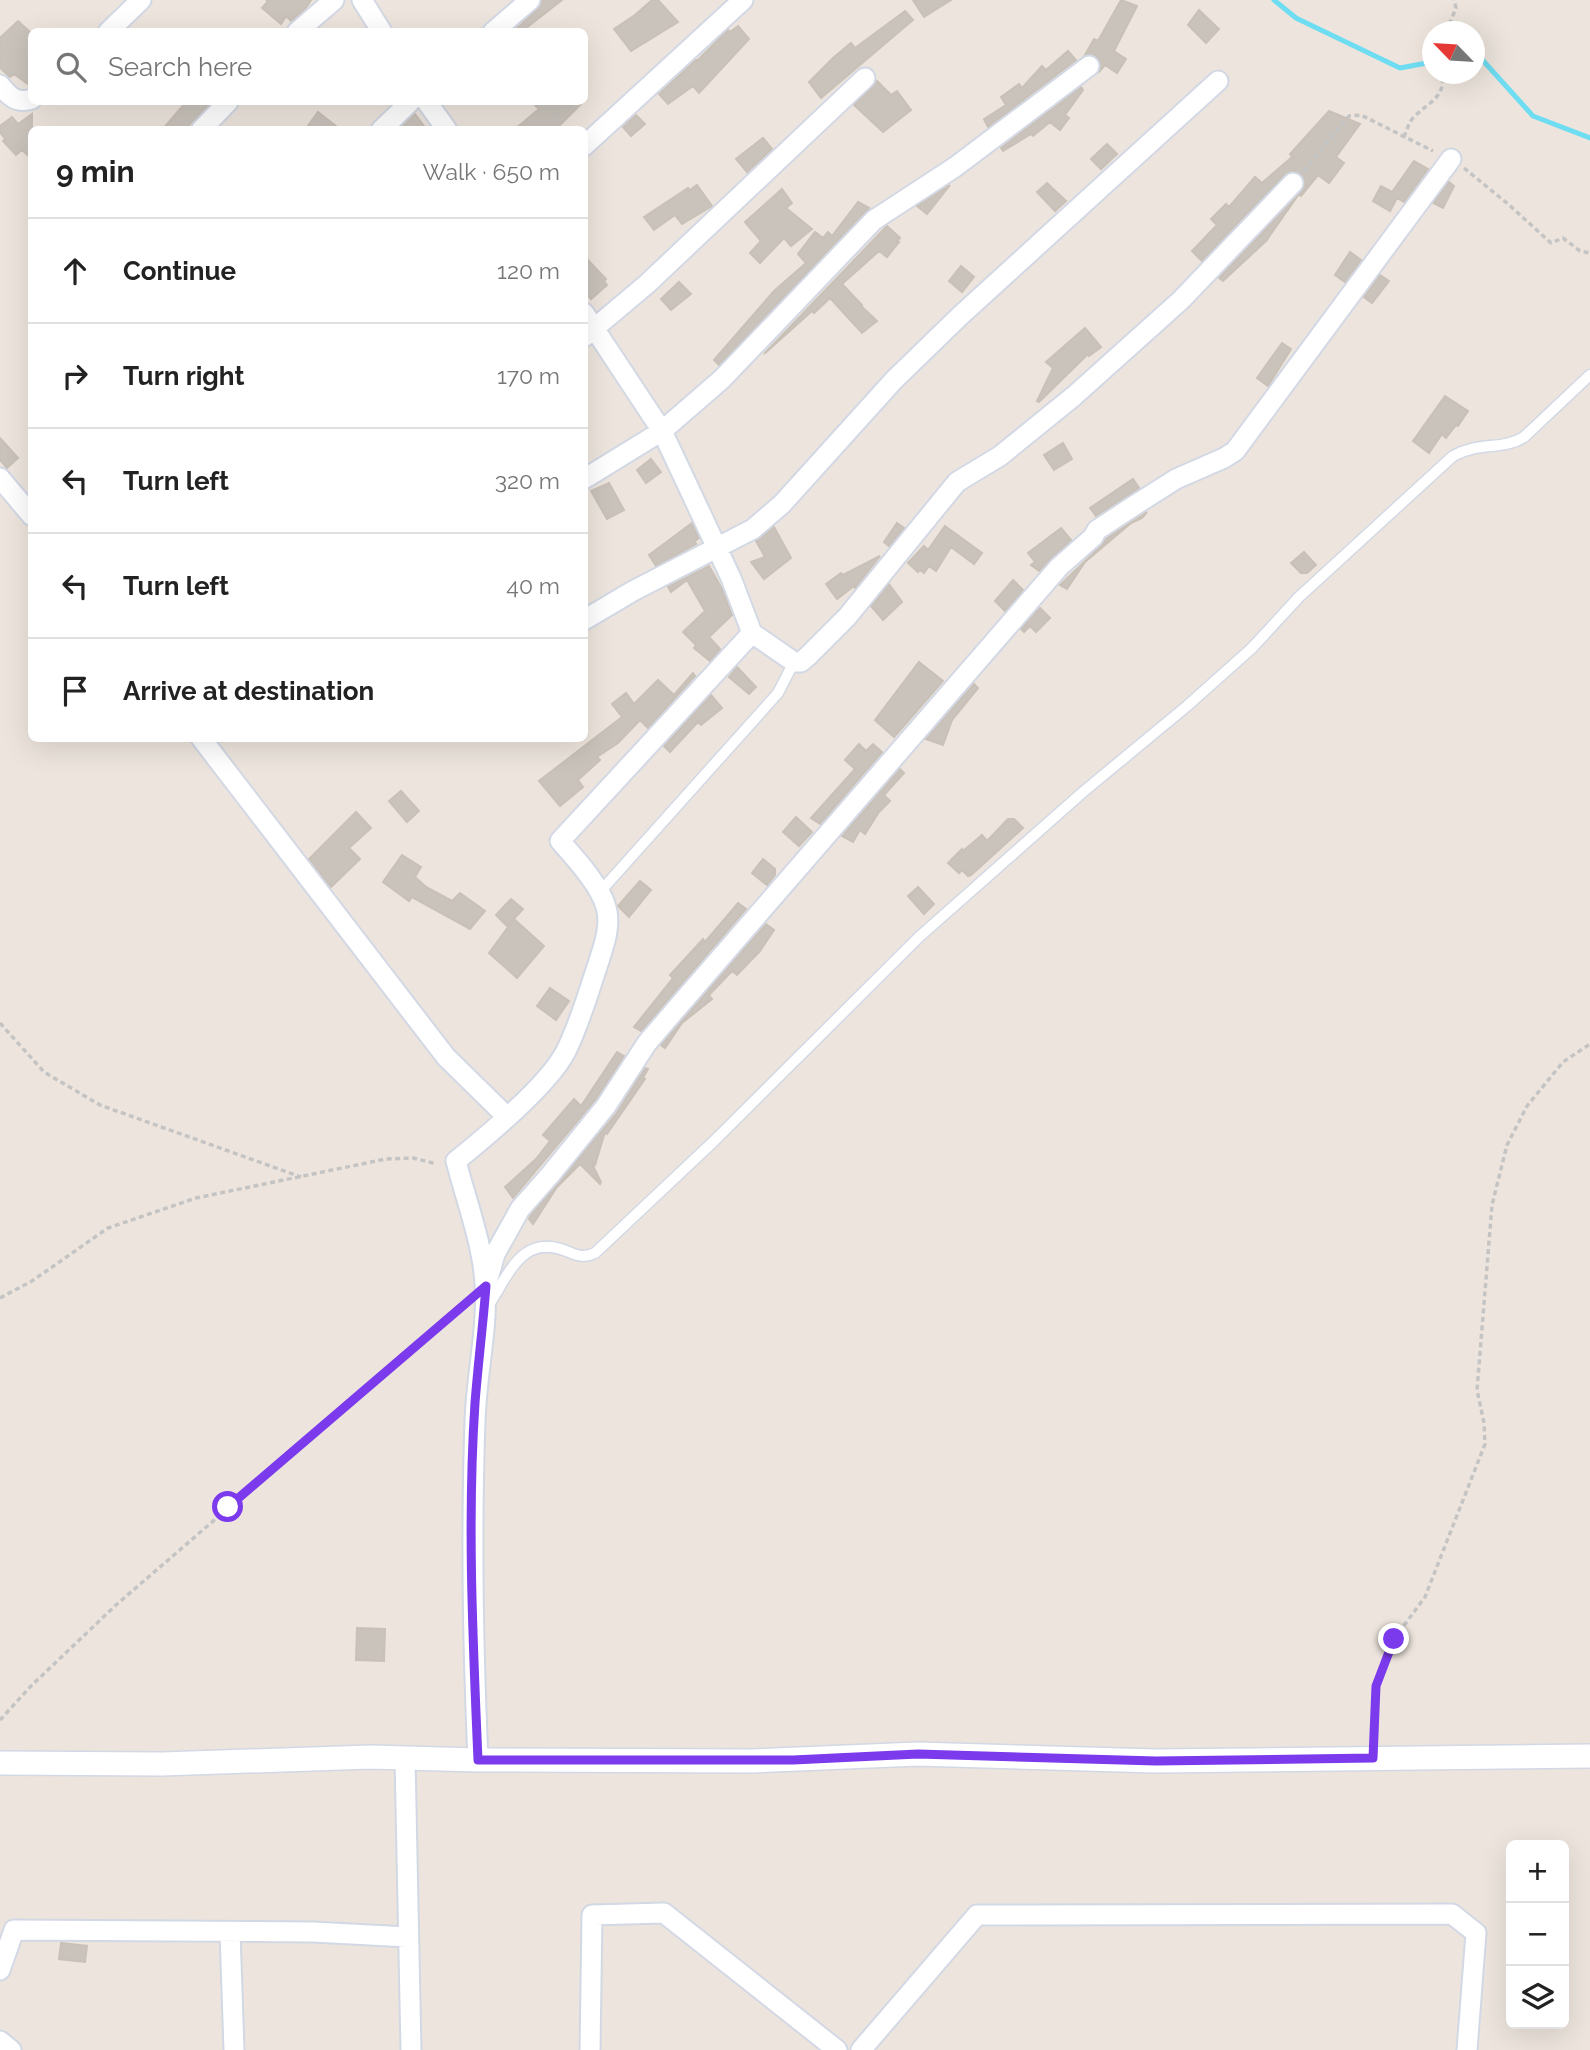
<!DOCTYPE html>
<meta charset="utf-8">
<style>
:root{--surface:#fff;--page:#f2f2f2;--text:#222;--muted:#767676;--line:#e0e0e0}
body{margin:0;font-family:Raleway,sans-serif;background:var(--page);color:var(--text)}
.controls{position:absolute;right:21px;bottom:21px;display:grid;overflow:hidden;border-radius:10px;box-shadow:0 7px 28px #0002}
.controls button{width:63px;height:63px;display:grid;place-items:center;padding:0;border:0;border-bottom:2px solid var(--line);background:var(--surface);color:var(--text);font:35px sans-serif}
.compass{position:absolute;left:1422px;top:21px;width:63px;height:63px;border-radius:50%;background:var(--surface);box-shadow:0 7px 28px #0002;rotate:295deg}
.stop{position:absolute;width:21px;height:21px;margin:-16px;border:5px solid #7c3aed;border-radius:50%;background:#fff}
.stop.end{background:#7c3aed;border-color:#fff;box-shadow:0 2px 7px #0008}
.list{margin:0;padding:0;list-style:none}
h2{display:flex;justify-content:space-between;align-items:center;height:91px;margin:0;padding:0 28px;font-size:30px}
h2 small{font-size:23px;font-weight:400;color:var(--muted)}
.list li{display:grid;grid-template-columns:46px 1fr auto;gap:21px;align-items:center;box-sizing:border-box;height:105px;padding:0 28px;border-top:2px solid var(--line)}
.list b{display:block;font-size:26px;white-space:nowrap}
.list em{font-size:23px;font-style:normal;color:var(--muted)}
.icon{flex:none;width:38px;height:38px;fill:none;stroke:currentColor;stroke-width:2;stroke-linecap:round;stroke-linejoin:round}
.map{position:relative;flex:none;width:1590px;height:2050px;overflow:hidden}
.search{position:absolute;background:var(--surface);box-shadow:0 7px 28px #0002;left:28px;top:28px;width:560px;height:77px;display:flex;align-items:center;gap:18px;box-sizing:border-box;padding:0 24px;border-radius:10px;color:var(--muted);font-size:26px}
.panel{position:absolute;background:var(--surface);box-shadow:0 7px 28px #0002;left:28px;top:126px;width:560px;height:616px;border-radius:10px}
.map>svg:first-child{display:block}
</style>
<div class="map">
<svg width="1590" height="2050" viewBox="0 0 1590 2050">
<rect width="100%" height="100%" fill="#ede5dd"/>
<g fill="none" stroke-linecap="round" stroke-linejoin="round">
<path stroke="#6fddf1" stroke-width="5" d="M1274 0 1296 18 1400 68 1432 62
M1474 55H1478L1533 116 1590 138"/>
</g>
<path fill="#c9c3bc" stroke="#c9c0b7" stroke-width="2" d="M266 0H311L306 8 291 21 286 16 281 24 262 8 268 1Z
M542 0H562L521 32H517L516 29 538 9Z
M652 0H658L678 22 631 51 614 29 635 15Z
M913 0H951L924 17Z
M1121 0 1137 6 1114 51 1126 59 1117 73 1105 65 1100 71 1101 64 1098 58 1093 55H1085L1094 39 1098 41Z
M1199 10 1219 29 1206 43 1188 25Z
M905 11 913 20 821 98 809 82 833 58 851 43 855 48Z
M18 21 32 34V87L14 74 10 77 0 68V38Z
M738 26 749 39 699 93 693 86 668 104 659 94 696 60 697 61 728 30 730 32Z
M1068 51 1076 60 988 127 984 119 1006 105 1001 97 1019 84 1022 88 1042 66 1046 70Z
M877 81 891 95 897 91 911 110 883 132 854 105Z
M1081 87 1083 90 1065 115 1069 118 1060 130 1050 122 1033 136 1031 134 1003 151 1001 148Z
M186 102H211L184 130H162Z
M532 102H583L555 130H514L539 109Z
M1329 111 1360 124 1336 157 1344 163 1329 183 1318 175 1301 196 1299 194 1266 241 1223 281 1219 278 1302 191 1305 185 1304 179 1295 171 1284 175 1202 261 1192 251 1217 225 1211 219 1226 204 1229 207 1255 177 1262 183 1292 157 1290 154Z
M318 112 341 130H305Z
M32 114V159L22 150 16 155 3 141 5 139 0 132V126L12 117 18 124Z
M415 114 427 130H399Z
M636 115 645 124 631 136 623 127Z
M763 138 772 149 747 172 736 159Z
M1107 144 1117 154 1101 169 1091 159Z
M1414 161 1428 169 1404 202 1397 198 1390 211 1373 201 1381 186 1392 192Z
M1449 182 1454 186 1443 208 1433 203Z
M1047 183 1066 201 1055 211 1037 192Z
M697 185 712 206 682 224 675 215 654 230 644 217 688 188 690 190Z
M950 185 927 214 917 206Z
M782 189 792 203 786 208 812 229 791 246 784 238 760 263 750 253 761 241 745 222Z
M858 202 869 208 719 365 714 360 774 291 806 263 798 254 815 232 823 238 828 232 832 236Z
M887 226 900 238 897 241 899 242 887 257 879 251 842 284 862 305 861 306 877 321 862 333 830 298 814 313 812 311 764 354Z
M1350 252 1361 260 1345 282 1335 275Z
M584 256 606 279 604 281 607 285 591 299 584 291Z
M961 266 974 277 962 292 949 281Z
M1380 275 1389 281 1372 303 1364 297Z
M679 282 691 294 671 310 661 299Z
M1085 328 1101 347 1089 356 1088 354 1039 402 1037 401 1053 368 1046 362Z
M1282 343 1291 349 1268 386 1257 378Z
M1445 396 1468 411 1458 426 1456 425 1446 438 1442 434 1429 453 1413 441Z
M0 438 18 458 7 468 0 460Z
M1063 443 1072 459 1054 470 1044 455Z
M651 459 661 472 646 483 637 470Z
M1133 479 1139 488 1096 516 1090 508Z
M609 483 624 510 607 519 591 491Z
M1147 512 1142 518 1131 523 1085 562 1067 589 1060 585 1101 546 1106 539Z
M692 523 699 538 695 541 696 544 656 566 649 555Z
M897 523 904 528 889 546 884 542Z
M945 526 982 553 974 564 951 547 936 571 929 566 924 573 920 570 918 572 908 563 924 546 928 550Z
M774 527 791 558 764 579 751 562 765 557 756 541Z
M1061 528 1071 540 1039 571 1031 565 1035 562 1028 553Z
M1304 552 1316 565 1307 573H1301L1291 563Z
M880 556 855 588 854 586 837 599 826 584 841 573 843 575Z
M709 566 722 589 732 615 709 637 720 649 710 661 694 648 696 645 683 632 705 611 687 580 671 592 668 587Z
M1013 580 1023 590 1005 611 995 601Z
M889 584 902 602 883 620 871 606Z
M1040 608 1050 618 1036 632 1030 626 1024 632 1021 629Z
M919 662 943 681 894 737 875 720Z
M737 667 756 687 749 694 729 677Z
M693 673 695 676 648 728 640 720 618 743 597 757 600 760 578 780 583 787 560 806 539 781 622 717 612 704 626 693 634 704 658 680 674 695Z
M974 684 978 688 952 720 943 745 926 739Z
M711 695 722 708 701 725 698 722 670 752 664 746Z
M859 744 866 751 873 744 882 752 820 824 811 818 855 769 845 760Z
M900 769 904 773 884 795 890 801 879 812 865 834 860 830 853 842 842 836Z
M401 791 419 811 407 822 389 801Z
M356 812 371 828 349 848 360 859 331 887 309 859Z
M796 817 812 832 799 846 783 832Z
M1008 819H1014L1023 828 971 875 968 876 962 870 959 873 948 863 962 849 963 851 982 835 987 841Z
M402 855 421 867 415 877 426 887 452 901 460 893 485 911 470 929 412 897 409 901 383 882Z
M763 859 775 869V875L767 885 752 873Z
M640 881 651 890 629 917 618 906Z
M918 887 934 904 924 914 908 896Z
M511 899 523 909 507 926 496 915Z
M738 903 746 909 641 1031 634 1027 673 978 670 975 703 939 705 942Z
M514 919 544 946 517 978 489 953Z
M766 924 774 930 760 951 737 975 732 971 709 995 712 999 682 1023 665 1048 661 1045Z
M550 988 569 1001 556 1020 537 1006Z
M617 1052 624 1056 596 1099 513 1198 505 1187 536 1159 550 1141 543 1135 574 1099 581 1106Z
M645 1068 648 1069 643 1078 645 1079 607 1134 605 1132 595 1165 591 1162 601 1182 600 1184 580 1164 557 1187 533 1224 529 1219 530 1216 616 1114Z
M357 1628 385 1629 384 1661 356 1660Z
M61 1943 87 1946 85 1962 59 1959Z"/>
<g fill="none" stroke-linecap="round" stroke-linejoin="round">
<defs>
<path id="service" d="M599 893 778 693 794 662
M488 1306C510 1273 522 1232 569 1252 578 1256 585 1258 595 1253L713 1142 919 937 1083 792 1187 706 1252 648 1299 597 1453 456C1480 441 1502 451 1524 437L1590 375"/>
<path id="minor" d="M362 0 382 32
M108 32 141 0
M297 32 334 0
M493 32 530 0
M0 85C9 96 16 104 32 99
M427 102 447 130
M201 130 228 102
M381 130 410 102
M584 146 743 0
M584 337 647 284 865 78
M0 478 32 516
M584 479 662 431 722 379 874 220 955 167 1089 66
M584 620 633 591 753 529 782 504 894 380 961 315 1218 81
M752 633 794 662H801L808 656 847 617 957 482 1000 456 1074 396 1181 300 1293 183
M201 738 446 1057 506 1116
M488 1279 495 1254 520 1209 550 1175 606 1106 647 1043 683 1001 1059 567 1093 537 1097 530 1132 507 1176 479 1224 458 1235 451 1451 159
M405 1758 411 2050
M478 1760C473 1647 471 1535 475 1422 476 1376 488 1330 485 1284 483 1245 466 1200 456 1161 487 1136 549 1085 566 1051 579 1025 587 997 596 970 602 951 612 927 606 907 600 885 575 858 560 841L752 633 731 578 662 431 584 313
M230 1932 234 2050
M0 1970 14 1930 313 1932 408 1937
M0 2041 11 2050
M590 2050 592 1915 664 1913 837 2050
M861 2050 977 1915 1452 1914 1476 1933 1467 2050"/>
<path id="tertiary" d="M0 1763 162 1764 370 1757 478 1760 752 1761 918 1754 1156 1761 1590 1756"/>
</defs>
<use href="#service" stroke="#d2d8e4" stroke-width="13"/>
<use href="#minor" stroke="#d2d8e4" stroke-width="23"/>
<use href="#tertiary" stroke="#d2d8e4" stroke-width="26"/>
<path stroke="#c4c4c4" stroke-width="3.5" stroke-dasharray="5 3.5" stroke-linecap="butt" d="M1446 32 1456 8 1454 0
M1404 137C1407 130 1409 121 1415 116 1429 102 1446 97 1442 74
M1464 168 1508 204 1551 243 1563 238 1580 251 1590 253
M1304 171 1349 116 1361 115 1433 151
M0 1023 44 1072 100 1105 301 1177
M0 1298 32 1281 108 1228 196 1198 386 1159 413 1158 437 1164
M0 1720 31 1686 116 1605 468 1301
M1374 1738 1376 1686 1394 1639 1425 1597 1485 1444 1484 1423 1477 1390 1492 1205 1507 1145 1527 1106 1563 1062 1590 1044"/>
<use href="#service" stroke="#fff" stroke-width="10"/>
<use href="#minor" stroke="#fff" stroke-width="19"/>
<use href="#tertiary" stroke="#fff" stroke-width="23"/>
</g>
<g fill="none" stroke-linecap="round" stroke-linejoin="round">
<path stroke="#7c3aed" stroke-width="9" d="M228 1507 486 1286C483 1325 478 1364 475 1403 467 1522 473 1642 478 1760H793L918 1754 1156 1761 1373 1758 1376 1686 1394 1639"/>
</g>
</svg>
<div class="controls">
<button>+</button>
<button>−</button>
<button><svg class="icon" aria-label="layers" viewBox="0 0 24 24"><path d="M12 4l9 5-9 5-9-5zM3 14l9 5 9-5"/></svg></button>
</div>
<svg class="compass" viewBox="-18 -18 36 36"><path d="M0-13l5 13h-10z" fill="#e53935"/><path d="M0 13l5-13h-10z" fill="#767676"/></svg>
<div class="stop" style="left:228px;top:1507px"></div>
<div class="stop end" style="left:1394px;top:1639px"></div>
<div class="search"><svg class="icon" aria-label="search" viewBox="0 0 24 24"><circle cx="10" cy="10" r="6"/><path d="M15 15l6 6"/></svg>Search here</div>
<section class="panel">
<h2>9 min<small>Walk · 650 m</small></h2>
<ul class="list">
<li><svg class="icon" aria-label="ahead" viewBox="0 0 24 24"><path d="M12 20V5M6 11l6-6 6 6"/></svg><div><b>Continue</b></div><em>120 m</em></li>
<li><svg class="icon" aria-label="right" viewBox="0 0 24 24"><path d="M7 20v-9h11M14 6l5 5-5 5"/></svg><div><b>Turn right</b></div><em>170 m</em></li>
<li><svg class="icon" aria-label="left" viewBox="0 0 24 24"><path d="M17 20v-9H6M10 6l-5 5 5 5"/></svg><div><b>Turn left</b></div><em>320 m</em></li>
<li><svg class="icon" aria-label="left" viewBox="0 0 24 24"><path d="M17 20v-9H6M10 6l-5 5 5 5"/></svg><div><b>Turn left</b></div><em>40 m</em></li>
<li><svg class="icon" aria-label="arrive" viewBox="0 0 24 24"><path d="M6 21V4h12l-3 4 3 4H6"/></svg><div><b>Arrive at destination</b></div></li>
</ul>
</section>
</div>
